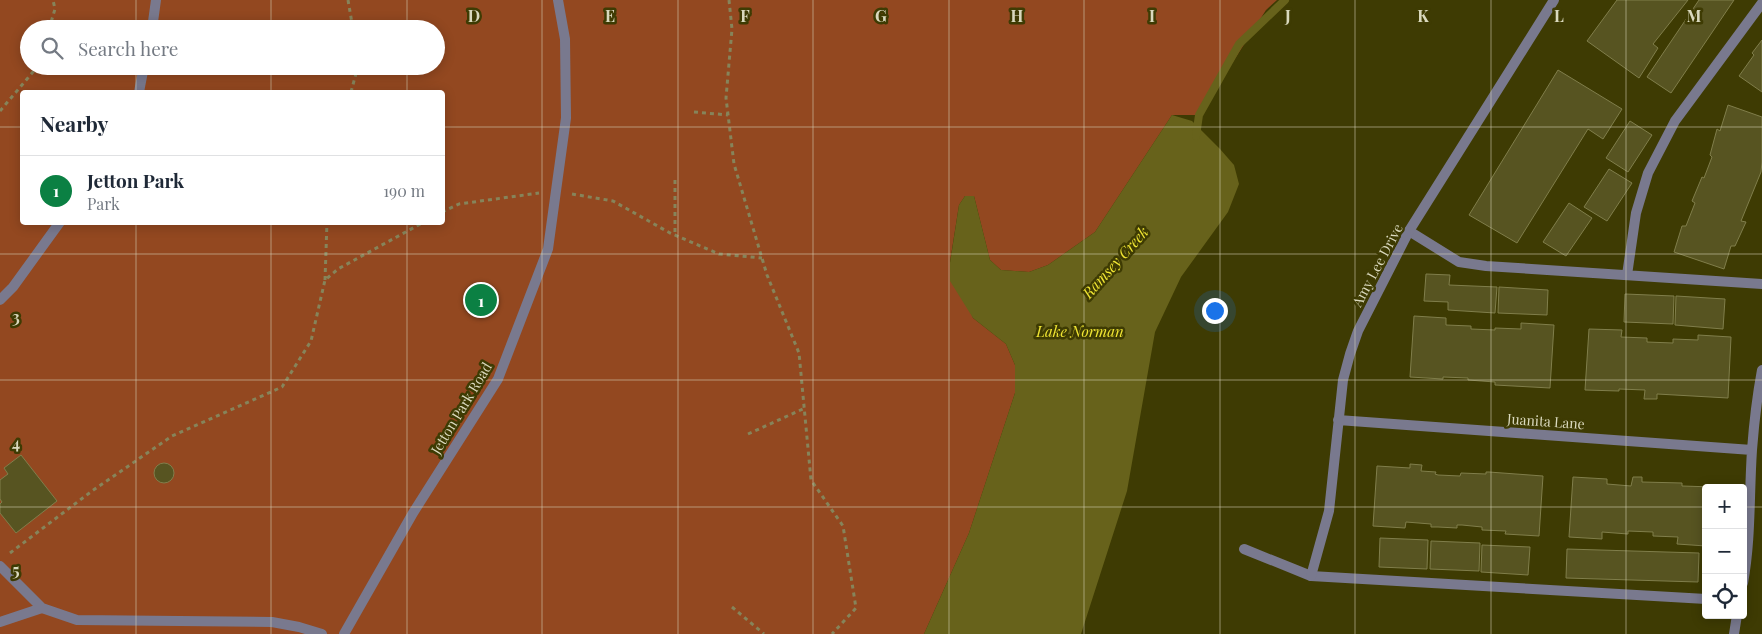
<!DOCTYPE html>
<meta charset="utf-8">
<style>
:root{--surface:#fff;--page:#f6f6f7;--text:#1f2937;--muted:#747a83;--line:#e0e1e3;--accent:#0b8043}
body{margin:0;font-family:"Playfair Display",serif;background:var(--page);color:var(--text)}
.controls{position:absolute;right:15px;bottom:15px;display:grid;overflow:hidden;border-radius:5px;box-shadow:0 2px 12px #0003}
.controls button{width:45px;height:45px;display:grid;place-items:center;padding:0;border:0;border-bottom:1px solid var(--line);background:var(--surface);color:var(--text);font:25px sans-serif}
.you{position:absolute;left:1214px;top:310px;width:18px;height:18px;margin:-12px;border:4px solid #fff;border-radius:50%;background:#1a73e8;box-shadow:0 0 0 8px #1a73e833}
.badge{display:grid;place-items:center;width:32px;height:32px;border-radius:50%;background:var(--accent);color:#fff;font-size:16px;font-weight:700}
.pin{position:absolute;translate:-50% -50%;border:2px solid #fff;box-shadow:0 1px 5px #0006}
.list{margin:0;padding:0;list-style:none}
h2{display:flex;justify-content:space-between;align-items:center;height:65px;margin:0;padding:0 20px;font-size:21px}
h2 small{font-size:16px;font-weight:400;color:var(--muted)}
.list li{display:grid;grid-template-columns:32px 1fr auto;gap:15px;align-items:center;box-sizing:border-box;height:70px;padding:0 20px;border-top:1px solid var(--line)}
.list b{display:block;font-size:19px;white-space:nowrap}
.list p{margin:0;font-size:16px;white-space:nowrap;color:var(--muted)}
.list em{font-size:16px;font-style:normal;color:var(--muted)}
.icon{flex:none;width:28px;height:28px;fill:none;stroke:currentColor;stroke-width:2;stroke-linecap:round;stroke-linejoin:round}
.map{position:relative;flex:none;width:1762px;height:634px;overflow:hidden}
.search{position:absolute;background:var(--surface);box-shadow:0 2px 12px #0003;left:20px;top:20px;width:425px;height:55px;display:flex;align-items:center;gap:12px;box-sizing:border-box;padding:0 18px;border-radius:28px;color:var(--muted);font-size:19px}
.panel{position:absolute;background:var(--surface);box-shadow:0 2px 12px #0003;left:20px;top:90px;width:425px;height:135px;border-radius:5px}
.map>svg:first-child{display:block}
</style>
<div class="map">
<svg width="1762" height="634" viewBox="0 0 1762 634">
<rect width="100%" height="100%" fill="#3e3b03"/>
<path fill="#934820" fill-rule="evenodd" d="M0 0H1277L1266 10 1199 115H1172L1095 232 1048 265 1029 272 1001 270 990 260 974 196H965L959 205 950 262 973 318 1006 344 1015 365V393L969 533 924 634H0ZM29 29H436V66H29ZM22 92H442V222H22Z"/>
<path fill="#67621b" d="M1172 115 1192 121 1220 149 1234 165 1239 184 1228 212 1181 277 1155 332 1127 491 1081 634H924L969 533 1015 393V365L1006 344 973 318 950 281V263L959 205 965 196H974L990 260 1001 270 1029 272 1048 265 1095 232Z"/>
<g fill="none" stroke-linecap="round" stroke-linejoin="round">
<path stroke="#67621b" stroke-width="8" d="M1196 136 1199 115 1239 44 1285 0"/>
</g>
<path fill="#575421" stroke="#807e4b" d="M1617 0H1688L1653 44 1658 48 1639 78 1587 41Z
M1699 0H1734L1671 93 1647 77Z
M1762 40V92L1739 76 1754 55 1752 53Z
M1558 70 1622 109 1603 139 1588 129 1517 243 1469 215Z
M1728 105 1762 117V162L1761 172 1741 221 1746 222 1735 246H1731L1724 269 1674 252 1682 226H1686L1695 203 1692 201 1702 177 1704 178 1712 157 1710 155 1717 129 1720 131Z
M1630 121 1652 135 1628 172 1606 158Z
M1609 169 1632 183 1607 221 1584 207Z
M1569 203 1592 218 1566 256 1543 242Z
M1426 274 1450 275 1449 285 1497 287 1495 313 1448 310V302L1424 301Z
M1499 287 1548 290 1547 315 1498 313Z
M1625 294 1674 296 1673 324 1624 322Z
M1676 296 1725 299 1723 329 1675 325Z
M1414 316 1446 318V325L1471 326V329L1495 330V328L1521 329V323L1554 325 1550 388 1495 385V382L1468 380V378L1443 377V379L1410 377Z
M1589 329 1622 330 1621 337 1647 338V342L1673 343V339L1698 340V335L1731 337 1728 398 1657 394V399H1644L1645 390 1619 389V391L1585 390Z
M21 455 57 501 16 533 0 513V504L2 502 0 499V480L8 474 4 468Z
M154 473a10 10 0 1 1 20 0a10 10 0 1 1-20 0Z
M1410 464 1422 465 1421 471 1436 472 1435 474 1438 475 1460 476 1461 473 1486 474V472H1489L1543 476 1539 536 1505 534 1506 531 1482 530V527L1462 525H1457V528L1438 527H1431V524L1406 522 1405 528 1373 526 1377 466 1410 468Z
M1573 477 1607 479V484L1631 486 1633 477H1642V482L1682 483V486L1714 487 1706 488V546L1677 544 1678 537 1653 536V532L1628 531V534L1602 532V539L1569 537Z
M1380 538 1428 540 1427 569 1379 567Z
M1431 541 1480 543 1479 571 1430 569Z
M1482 545 1530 547 1528 575 1481 572Z
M1567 549 1699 553 1698 582 1566 578Z"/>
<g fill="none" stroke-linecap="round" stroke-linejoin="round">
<path stroke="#86845a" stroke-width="3" stroke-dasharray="4 4" stroke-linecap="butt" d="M348 0 353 29
M729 0 732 29 726 98 734 164 767 275 799 353 811 480 843 526 856 608 832 634
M49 29 55 9 53 0
M351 92 358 66
M0 111 38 66
M694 112 728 115
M675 180V235
M572 194 613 201 670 233 719 254 762 258
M442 212 459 204 539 193
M325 280 327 222
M748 434 805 408
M10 553 92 491 172 436 282 387 311 341 325 280 338 269 424 222
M732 607 764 634"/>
<path stroke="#79798e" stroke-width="10" d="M152 29 156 0
M139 92 144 66
M1409 231 1459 262 1486 266 1762 284
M1627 275 1636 213 1648 173 1675 121 1762 3
M0 300 13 287 60 222
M1244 549 1311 576 1706 599
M0 566 42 608 77 620 272 622 299 627 322 634
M0 622 42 608
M344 634 413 513 498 379 548 249 566 118 565 39 558 0"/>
<path stroke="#79798e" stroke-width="10" d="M1338 420 1752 450
M1311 576 1329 511 1343 380 1350 354 1358 331 1409 231 1554 0
M1743 583C1751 539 1749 495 1752 450 1754 423 1757 397 1762 370
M1734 634 1737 615"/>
</g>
<path fill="none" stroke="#dad9be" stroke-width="1" stroke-opacity="0.55" d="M136 0V29M271 0V29M407 0V29M542 0V634M678 0V634M813 0V634M949 0V634M1084 0V634M1220 0V634M1355 0V634M1491 0V634M1626 0V634M136 66V92M271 66V92M407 66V92M0 127H22M442 127H1762M136 222V634M271 222V634M407 222V634M0 254H1762M0 380H1762M0 507H1706M1743 507H1762"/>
<g text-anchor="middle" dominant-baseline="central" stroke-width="5" stroke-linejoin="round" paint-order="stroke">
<g font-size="14" fill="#dad9be" stroke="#3e3b03">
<text transform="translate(1377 265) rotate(-62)">Amy Lee Drive</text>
<text transform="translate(461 408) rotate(-59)">Jetton Park Road</text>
<text transform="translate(1546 421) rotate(4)">Juanita Lane</text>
</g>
<g font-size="15" font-style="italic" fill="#f1e633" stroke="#3e3b03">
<text transform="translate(1115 262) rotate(-48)">Ramsey Creek</text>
<text x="1080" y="331">Lake Norman</text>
</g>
</g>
<g font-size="16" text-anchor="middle" font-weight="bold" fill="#dad9be" stroke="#3e3b03" stroke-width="5" stroke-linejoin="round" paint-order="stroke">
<text x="474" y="22">D</text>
<text x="610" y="22">E</text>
<text x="745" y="22">F</text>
<text x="881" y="22">G</text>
<text x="1017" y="22">H</text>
<text x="1152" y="22">I</text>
<text x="1288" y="22">J</text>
<text x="1423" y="22">K</text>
<text x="1559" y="22">L</text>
<text x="1694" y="22">M</text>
<text x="16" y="323">3</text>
<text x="16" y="449">4</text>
<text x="16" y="576">5</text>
</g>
</svg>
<div class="controls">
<button>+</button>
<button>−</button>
<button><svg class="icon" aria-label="locate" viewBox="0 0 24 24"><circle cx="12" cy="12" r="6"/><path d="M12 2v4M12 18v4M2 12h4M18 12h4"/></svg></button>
</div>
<div class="you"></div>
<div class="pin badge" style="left:481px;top:300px">1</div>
<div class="search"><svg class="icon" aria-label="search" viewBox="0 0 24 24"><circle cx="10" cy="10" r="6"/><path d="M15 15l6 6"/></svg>Search here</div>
<section class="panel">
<h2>Nearby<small></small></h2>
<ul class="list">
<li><span class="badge">1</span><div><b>Jetton Park</b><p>Park</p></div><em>190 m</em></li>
</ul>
</section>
</div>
